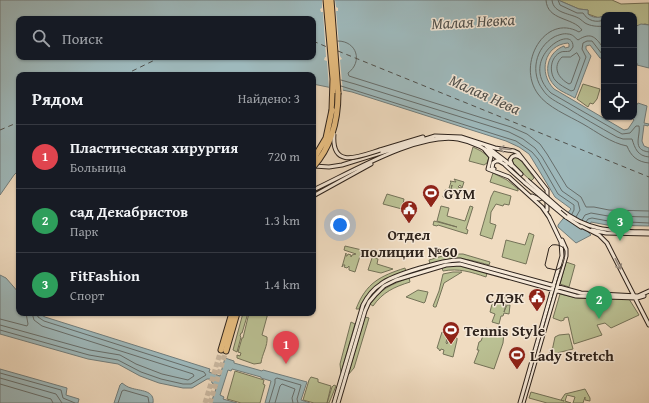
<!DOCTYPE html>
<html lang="ru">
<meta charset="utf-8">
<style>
:root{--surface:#171b24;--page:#242831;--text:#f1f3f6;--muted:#9ea1a6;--line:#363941;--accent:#d93025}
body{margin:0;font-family:"Gentium Book Plus",serif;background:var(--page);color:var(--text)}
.controls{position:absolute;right:12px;top:12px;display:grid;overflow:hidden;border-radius:8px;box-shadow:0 1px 3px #0004}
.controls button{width:36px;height:36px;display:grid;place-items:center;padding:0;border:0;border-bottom:1px solid var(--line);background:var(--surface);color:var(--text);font:20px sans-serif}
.you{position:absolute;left:340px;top:225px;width:14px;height:14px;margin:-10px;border:3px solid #fff;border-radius:50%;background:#1a73e8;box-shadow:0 0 0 6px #1a73e833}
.badge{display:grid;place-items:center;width:26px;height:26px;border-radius:50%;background:var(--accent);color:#fff;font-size:13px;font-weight:700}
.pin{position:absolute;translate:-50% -33px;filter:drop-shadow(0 1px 2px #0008)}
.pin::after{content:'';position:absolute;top:21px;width:14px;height:12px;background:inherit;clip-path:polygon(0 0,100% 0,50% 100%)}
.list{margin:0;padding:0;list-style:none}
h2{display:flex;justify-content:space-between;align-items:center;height:52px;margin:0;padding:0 16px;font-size:17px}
h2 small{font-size:13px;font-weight:400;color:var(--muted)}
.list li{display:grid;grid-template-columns:26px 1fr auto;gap:12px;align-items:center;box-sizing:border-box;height:64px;padding:0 16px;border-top:1px solid var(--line)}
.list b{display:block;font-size:15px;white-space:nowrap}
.list p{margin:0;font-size:13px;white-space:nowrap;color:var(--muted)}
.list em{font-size:13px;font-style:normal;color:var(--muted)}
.icon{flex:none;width:22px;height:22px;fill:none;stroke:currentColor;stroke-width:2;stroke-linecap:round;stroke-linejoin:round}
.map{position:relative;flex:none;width:649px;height:403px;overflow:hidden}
.search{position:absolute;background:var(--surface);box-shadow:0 1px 3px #0004;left:16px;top:16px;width:300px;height:44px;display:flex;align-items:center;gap:10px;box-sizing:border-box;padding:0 14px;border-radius:8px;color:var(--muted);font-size:15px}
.panel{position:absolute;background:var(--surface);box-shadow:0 1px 3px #0004;left:16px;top:72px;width:300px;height:244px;border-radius:8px}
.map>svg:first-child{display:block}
</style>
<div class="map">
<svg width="649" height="403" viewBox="0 0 649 403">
<rect width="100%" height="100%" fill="#f0dcc1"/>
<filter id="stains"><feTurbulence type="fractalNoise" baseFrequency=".005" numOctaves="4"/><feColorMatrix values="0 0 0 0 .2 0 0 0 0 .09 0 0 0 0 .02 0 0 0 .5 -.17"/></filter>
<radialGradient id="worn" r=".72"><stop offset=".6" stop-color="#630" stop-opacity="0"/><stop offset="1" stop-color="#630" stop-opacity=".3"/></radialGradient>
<path fill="#bac093" stroke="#747258" d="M558 0H612L621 4 649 3V25L645 24 634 27V15H608L606 14 599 18 588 14V10L579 9Z
M583 84 600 89 597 99 593 104 590 103 588 107 577 99Z
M473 147 481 151 489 157 487 163 484 165 469 161Z
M516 156 519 158 534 178 531 181 513 164 512 159Z
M493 173 507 180 518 189V191L490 182Z
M454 179 464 182 462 188 460 185 458 187 461 188V192L458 191 457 194 451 193V190L450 193 446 192 447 193 446 198 443 197 445 190H451L452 185 451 189 449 188 451 182 450 181 456 182Z
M494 191 511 196 509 205 504 204 503 206 496 204 491 212 490 223 496 225 492 239 480 235 491 197Z
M387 194 404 199 402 209 383 204Z
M441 206 449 208 447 216 465 221 470 206 473 207 466 229 468 230 467 234 438 225 437 226 433 225 434 221 457 227 437 221Z
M529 233 534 235 526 264 502 257 506 240 525 245Z
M345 246 362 250 355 272 349 270V266L347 268 344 267 345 265H343L342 267 346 253V256H347L348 254 351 255V257L352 255 356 254 344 250Z
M449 254H463L490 262 489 265C465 258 455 256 430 264L429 260Z
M374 257 378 259 377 264 393 269 381 273 368 270 372 258Z
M566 262 575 265 569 287 560 284Z
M451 265 464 266 487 273 486 277C471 272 459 268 443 271L442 268Z
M405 268 406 272C385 279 368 287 359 309H356C366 283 380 276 405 268Z
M453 272H462L444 283 436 307H434L433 306 439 291 443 274Z
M409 278 410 282C394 287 383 292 373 306L370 304C380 289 392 284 409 278Z
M418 290 428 292 425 302 424 303 406 297Z
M560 294 578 298 629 299 639 315 611 328 605 323 597 325 602 335 574 344 568 317 564 318V320L561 321 553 318Z
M507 296 508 299 507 301H505L506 304 504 312 507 305H510L509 314 504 313 503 316H501L499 324 492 322 495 314 490 312 492 304Z
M243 313H248L242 333H241L240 336 241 337 237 352 233 350Z
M249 313H268L262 335 267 337C268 346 262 354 261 363L254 364 237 358V355L240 356 241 353 238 352 242 338H243Z
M365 317 369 318 354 368 348 375Z
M351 322 355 324 341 373 340 364Z
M486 328 504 333 503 343 494 369 474 363 479 350H477L479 342 481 341Z
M442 332 448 334 446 343 447 344 450 336 457 338V340L453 357 443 354 444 350 441 349 440 351 439 350V349L437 348Z
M569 334 573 349 549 355 550 351H552L555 337 559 335Z
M235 371 264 380 263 384 265 385 260 403H241L227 399Z
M311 377 318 379V382L331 386 327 403 332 387 334 385 336 386 329 403H314L303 400 309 380Z
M585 389 590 398V401L585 400V397L583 403H573L575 397 567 395 565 401 571 403H547L529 398 531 392 564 401 561 400 565 394Z"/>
<path fill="#9eb9bc" stroke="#717d7c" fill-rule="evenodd" d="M0 0H558L579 9 588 10V14C592 18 599 18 604 16V59L600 58 590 45 586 46V49L591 56 575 98C568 94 559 91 554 85 542 72 548 52 564 46L565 48 569 47V44L568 43C544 45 538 73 554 89L624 130 628 129 634 120 631 117H634V109L638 103 647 106 644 123 649 124 648 126 644 125 642 141 644 146 649 148V226L607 225 591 222 587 231 591 235 576 243 558 227V225L571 209 570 208 555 197 534 162 529 154 519 147 506 141 352 92 313 84V75H19V170L14 175 0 195ZM19 19H313V57H19Z
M641 24 649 25V68L637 65V63L634 62V27Z
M0 275 6 278 19 293V313H38L45 317 210 369 209 372 220 376 225 358 234 361V363L262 371 263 370 307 382 301 400 310 403H265L271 381 261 378V377L232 369 231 371 228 370 220 395 224 397 223 399 237 403H211L217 386 212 383 211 379H207L192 388H183L159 383 140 376 118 364 88 359 0 334Z
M0 369 67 388 66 395 79 399 78 403H0Z
M122 383C125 385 127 387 131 388 140 391 155 390 153 403H114L120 385Z"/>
<path fill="#f0dcc1" d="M322 0H335L336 7 338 8V11H336L340 56 342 59 340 60 343 92 329 89 327 61 324 60 325 57H326L323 12H321L320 9 322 8Z"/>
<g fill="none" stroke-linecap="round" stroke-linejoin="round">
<path stroke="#666e6c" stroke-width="1" d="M546 0C547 21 573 17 582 30L579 32C545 13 516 64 538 94 547 107 569 116 583 124 597 132 611 143 627 146 631 156 637 162 649 163
M552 0C553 14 571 13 580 19 582 20 583 22 585 23 590 26 598 27 604 26
M558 0 560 5 577 13H583C588 21 596 23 604 20
M338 41C357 41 363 62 348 73L349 76 511 127 527 134 540 144 547 154 567 187 581 197 586 207H594L609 210 649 211
M604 49C596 38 592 31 578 40 575 38 573 34 568 34 564 33 558 35 554 37 535 48 530 73 543 90 548 98 557 102 564 106 582 117 599 127 617 137L623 139H632C635 148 637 156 649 157
M577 53 580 58 571 83 569 84C558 78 552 67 562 57H570Z
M604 55 602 54 592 41H587L583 43 582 49 586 57 574 90 571 91C566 88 559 85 555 80 549 72 550 57 561 52 563 51 567 52 570 51L573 47C574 22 516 59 551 93L622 134 630 133 636 126H639C641 136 631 150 649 152
M341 80 355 84 509 132 523 139 535 148 542 157 562 191 578 202 580 210 576 217
M341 86 516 141 532 152 538 159 558 194 574 205V210L572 214
M582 220 585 215 591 213 608 216 649 217
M586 222 588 219 592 218 608 221 649 223
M0 319 27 326 28 324 26 313
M0 325 90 350 120 355 136 364 162 374 188 380 194 376 193 374 42 326 34 320 32 313
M0 330 89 355 118 360 141 372 161 379 183 384H191L206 375 204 372 44 321 38 317 37 313
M0 373 61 390 63 398 75 403
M0 378 56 394 62 403
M0 384 51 399 53 403
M118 403 122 391 124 390 148 397 149 403
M269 403 275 383V379L277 378 301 385 297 399 298 403
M275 403 280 386 282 384 295 389 292 398 293 403"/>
<path stroke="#50504c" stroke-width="1" stroke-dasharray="5 4" stroke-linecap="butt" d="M242 19 245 17 250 19
M313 41 327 47
M338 51 649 177
M124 75 161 57
M0 130 19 122"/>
<path stroke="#c9b7a0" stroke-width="5" stroke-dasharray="5 2.5" stroke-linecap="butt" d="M205 403 221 350
M210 403 226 351"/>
<defs>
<path id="secondary" d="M486 146 512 166
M380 150 423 137
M485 150 491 157 488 169 509 177 542 207 549 217 561 242 562 256 520 403
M313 154H314
M505 165 525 183
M314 166 329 167 342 165 435 136 461 137 495 148 514 151 518 153 547 190V210
M494 169 492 168 493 163 496 161H499L506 165
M521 174 512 165 510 160 512 157C516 154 519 156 522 159
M313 190C350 173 418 132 458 139 474 142 489 150 501 161
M313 196 371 164
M532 196 539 199 544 197
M560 209C588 232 614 231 649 232
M566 217 581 227
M581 226 599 235 607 243 649 325
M592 230 606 233 649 234
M334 403 363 305C367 297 373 289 381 284 392 275 446 259 460 260L581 293 638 296 649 291
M338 403 365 311 369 302 375 295 384 286 396 280 446 265 460 264 576 296 637 298 644 296
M523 403 566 256V249L562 240"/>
<path id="highway" d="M326 0 333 79 332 110
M331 0 338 93
M221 350 232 313
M226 351 237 313"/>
</defs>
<use href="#secondary" stroke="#2e231c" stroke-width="5"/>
<use href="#highway" stroke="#2e231c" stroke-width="7"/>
<use href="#secondary" stroke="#f5e8d7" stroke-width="3"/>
<use href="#highway" stroke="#e8be80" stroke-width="5"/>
<path stroke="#2e231c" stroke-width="1" d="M522 403C534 362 545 322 557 281 559 274 566 258 565 251 564 246 557 244 552 245L549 248 545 265 547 268 556 270 560 268 562 265"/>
<defs>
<path id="secondary-bridge" d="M334 134C331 170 360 156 380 150
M527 180 560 209
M525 183 566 217"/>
<path id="highway-bridge" d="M313 160 326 138 332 110
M313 167C332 146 338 121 338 93"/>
</defs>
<use href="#secondary-bridge" stroke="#2e231c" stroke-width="5" stroke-linecap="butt"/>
<use href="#highway-bridge" stroke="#2e231c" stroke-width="7" stroke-linecap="butt"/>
<use href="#secondary-bridge" stroke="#f5e8d7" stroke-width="3"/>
<use href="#highway-bridge" stroke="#e8be80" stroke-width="5"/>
</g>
<defs><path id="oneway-shaft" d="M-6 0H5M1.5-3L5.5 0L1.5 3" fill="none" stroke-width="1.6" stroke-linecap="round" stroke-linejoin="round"/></defs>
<g stroke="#9b8f83">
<use href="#oneway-shaft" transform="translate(505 149) rotate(-175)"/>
<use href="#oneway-shaft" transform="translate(618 264) rotate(63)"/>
</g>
<defs>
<symbol id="stadium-pin" viewBox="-11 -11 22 30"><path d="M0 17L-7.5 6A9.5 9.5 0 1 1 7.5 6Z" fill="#8f2418" stroke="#f5e8d7"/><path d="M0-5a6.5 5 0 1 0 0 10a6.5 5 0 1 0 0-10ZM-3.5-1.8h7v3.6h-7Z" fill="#fff"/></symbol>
<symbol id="civic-pin" viewBox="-11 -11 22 30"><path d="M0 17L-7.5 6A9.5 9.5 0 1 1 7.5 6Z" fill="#8f2418" stroke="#f5e8d7"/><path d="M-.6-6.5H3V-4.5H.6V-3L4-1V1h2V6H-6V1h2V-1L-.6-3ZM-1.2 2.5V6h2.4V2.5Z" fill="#fff"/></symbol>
</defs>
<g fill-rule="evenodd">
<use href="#stadium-pin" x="421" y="183" width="20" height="27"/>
<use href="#civic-pin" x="399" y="199" width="20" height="27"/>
<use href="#civic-pin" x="527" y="287" width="20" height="27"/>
<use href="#stadium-pin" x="441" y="320" width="20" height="27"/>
<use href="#stadium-pin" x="507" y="345" width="20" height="27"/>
</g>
<g text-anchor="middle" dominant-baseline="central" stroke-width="3" stroke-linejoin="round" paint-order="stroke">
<g font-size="15" font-weight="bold" fill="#2e231c" stroke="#f5e8d7" text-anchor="start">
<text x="444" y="193">GYM</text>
<text x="409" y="234" text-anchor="middle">Отдел<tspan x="409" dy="17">полиции №60</tspan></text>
<text x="524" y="297" text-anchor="end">СДЭК</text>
<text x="464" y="330">Tennis Style</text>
<text x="530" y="355">Lady Stretch</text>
</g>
<g font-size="16" font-style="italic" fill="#50504c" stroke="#f5e8d7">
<text transform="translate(473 21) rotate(-3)">Малая Невка</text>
<text transform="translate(485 94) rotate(24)">Малая Нева</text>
</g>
</g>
<rect width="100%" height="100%" filter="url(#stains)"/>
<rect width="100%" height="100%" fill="url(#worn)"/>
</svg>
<div class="controls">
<button>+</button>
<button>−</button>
<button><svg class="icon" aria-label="locate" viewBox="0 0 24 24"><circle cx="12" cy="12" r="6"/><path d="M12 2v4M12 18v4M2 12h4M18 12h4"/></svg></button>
</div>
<div class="you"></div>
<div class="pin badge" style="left:286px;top:364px;background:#e0444e">1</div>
<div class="pin badge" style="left:599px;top:319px;background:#2e9e5b">2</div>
<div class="pin badge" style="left:620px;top:241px;background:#2e9e5b">3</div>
<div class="search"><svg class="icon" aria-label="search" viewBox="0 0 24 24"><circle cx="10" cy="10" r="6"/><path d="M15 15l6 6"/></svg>Поиск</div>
<section class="panel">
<h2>Рядом<small>Найдено: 3</small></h2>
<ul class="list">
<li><span class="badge" style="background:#e0444e">1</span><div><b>Пластическая хирургия</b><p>Больница</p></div><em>720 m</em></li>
<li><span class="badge" style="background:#2e9e5b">2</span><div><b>сад Декабристов</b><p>Парк</p></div><em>1.3 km</em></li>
<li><span class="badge" style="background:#2e9e5b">3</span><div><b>FitFashion</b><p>Спорт</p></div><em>1.4 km</em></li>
</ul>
</section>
</div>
